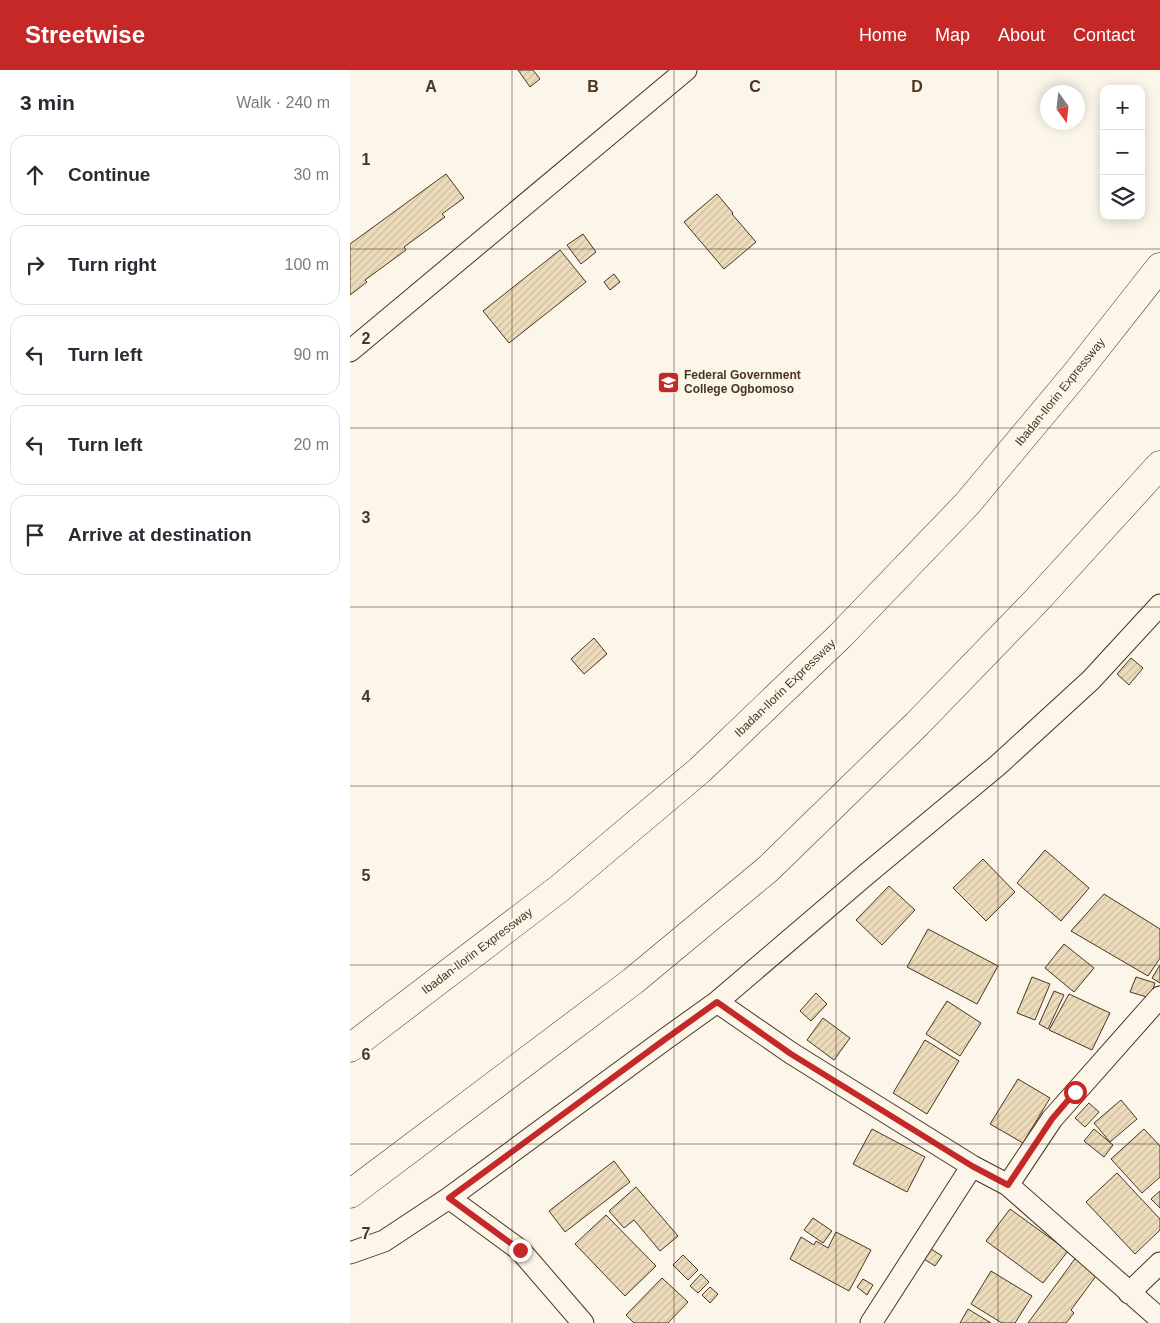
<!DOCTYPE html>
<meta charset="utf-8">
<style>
:root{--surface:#fff;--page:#f2f2f3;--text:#2b2b33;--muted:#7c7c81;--line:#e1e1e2;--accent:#c62828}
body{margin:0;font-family:Arial,sans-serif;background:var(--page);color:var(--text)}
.controls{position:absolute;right:15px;top:15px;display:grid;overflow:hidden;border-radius:10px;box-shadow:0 2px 12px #0003}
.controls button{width:45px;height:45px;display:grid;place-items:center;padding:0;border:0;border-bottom:1px solid var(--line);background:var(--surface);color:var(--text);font:25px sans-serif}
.compass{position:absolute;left:690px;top:15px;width:45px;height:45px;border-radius:50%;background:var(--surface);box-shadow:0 2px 12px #0003;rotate:165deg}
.stop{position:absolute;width:15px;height:15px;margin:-11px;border:4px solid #c62828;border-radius:50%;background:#fff}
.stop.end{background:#c62828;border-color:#fff;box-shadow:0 1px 5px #0008}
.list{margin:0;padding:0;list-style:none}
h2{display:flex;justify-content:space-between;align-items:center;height:65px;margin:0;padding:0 20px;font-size:21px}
h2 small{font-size:16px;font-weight:400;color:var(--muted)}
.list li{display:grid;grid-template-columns:32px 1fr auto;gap:15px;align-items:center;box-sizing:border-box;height:80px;margin:0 10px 10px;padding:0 10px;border:1px solid var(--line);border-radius:15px}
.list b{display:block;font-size:19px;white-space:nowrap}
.list em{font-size:16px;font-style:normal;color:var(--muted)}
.icon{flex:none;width:28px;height:28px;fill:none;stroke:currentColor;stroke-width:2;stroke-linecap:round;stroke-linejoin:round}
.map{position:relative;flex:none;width:810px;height:1253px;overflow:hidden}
header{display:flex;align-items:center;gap:30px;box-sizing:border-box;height:70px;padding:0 25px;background:var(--accent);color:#fff}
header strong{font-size:24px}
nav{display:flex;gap:28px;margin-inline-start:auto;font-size:18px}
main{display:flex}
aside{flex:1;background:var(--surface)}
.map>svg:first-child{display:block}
</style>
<header>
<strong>Streetwise</strong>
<nav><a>Home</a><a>Map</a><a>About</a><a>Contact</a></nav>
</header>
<main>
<aside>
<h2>3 min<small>Walk · 240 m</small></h2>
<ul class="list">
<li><svg class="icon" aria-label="ahead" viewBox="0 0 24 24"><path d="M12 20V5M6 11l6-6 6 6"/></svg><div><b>Continue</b></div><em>30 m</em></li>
<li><svg class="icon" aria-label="right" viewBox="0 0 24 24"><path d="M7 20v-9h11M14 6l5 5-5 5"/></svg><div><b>Turn right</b></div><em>100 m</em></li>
<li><svg class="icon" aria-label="left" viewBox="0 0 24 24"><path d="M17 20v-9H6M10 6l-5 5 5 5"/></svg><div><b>Turn left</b></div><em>90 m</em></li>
<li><svg class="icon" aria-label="left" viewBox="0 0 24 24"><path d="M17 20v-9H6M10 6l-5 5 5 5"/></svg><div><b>Turn left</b></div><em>20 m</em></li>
<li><svg class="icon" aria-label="arrive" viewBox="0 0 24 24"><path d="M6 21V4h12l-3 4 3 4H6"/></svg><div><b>Arrive at destination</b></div></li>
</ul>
</aside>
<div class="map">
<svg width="810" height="1253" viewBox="0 0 810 1253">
<defs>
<pattern id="building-hatch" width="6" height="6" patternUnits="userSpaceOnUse" patternTransform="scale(1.25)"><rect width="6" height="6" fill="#ecdcbc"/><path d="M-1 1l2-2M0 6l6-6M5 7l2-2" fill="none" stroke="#ccbda1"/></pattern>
</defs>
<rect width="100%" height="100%" fill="#fbf6e9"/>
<path fill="url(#building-hatch)" stroke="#4a3520" d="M168 0H183L190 9 180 17Z
M96 104 114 128 92 144 95 147 54 177 56 180 15 210 17 212 0 225V174Z
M367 124 383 143 382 144 406 172 374 199 334 152Z
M233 164 246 182 231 194 217 175Z
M210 180 236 212 159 273 133 241Z
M264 204 270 212 260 220 254 212Z
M244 568 257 584 234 604 221 589Z
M781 588 793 598 779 615 767 604Z
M695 780 739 818 711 851 667 813Z
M633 789 665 822 636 851 603 818Z
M539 816 565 840 532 875 506 850Z
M754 824 810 859V888L798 906 721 861Z
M578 859 648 896 627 934 557 897Z
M714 874 744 898 724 922 695 898Z
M810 895V913L802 908Z
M682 907 700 914 685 950 667 943Z
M786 907 805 913 800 928 780 922Z
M704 921 714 925 698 959 689 954Z
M466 923 477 934 461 951 450 941Z
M719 924 760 943 742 980 699 960Z
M597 931 631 953 610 986 576 964Z
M473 948 500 968 484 990 457 970Z
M575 970 609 991 577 1044 543 1023Z
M668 1009 700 1028 673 1073 640 1054Z
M771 1030 787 1049 760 1072 744 1053Z
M739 1033 749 1042 735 1057 725 1048Z
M522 1059 575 1087 557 1122 503 1094Z
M744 1059 763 1075 754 1087 734 1071Z
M794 1059 810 1076V1107L792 1123 761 1089Z
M264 1091 280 1112 215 1162 199 1141Z
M767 1103 810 1149V1160L785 1184 736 1132Z
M286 1117 328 1166 310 1181 284 1150 274 1158 259 1141Z
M810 1121V1138L801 1129Z
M660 1139 718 1181 693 1213 636 1171Z
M256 1145 306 1196 275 1226 225 1174Z
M463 1148 482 1161 473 1173 454 1160Z
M486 1162 521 1180 499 1221 440 1189 451 1167 464 1175 466 1171 478 1178Z
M581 1179 592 1186 585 1196 574 1189Z
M333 1185 348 1200 338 1210 323 1195Z
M727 1186 749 1202 721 1240 724 1243 716 1253H678Z
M641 1201 682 1226 665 1253H652L621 1234Z
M351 1204 359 1212 348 1223 340 1216Z
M312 1208 338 1232 318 1253H284L276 1245Z
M513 1209 523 1215 517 1225 507 1217Z
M360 1217 368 1224 360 1233 352 1225Z
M618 1239 641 1253H610Z"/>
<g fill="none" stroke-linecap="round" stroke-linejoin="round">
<defs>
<path id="minor" d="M0 281 336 0
M367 932 441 983 622 1096 658 1115 810 1249
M658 1115 702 1049 810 927
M99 1128 170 1180 233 1253
M0 1183 34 1171 99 1128 314 970 367 932 518 803 647 696 741 610 810 535
M779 1223 810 1193
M521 1253 622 1096"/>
<path id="motorway" d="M0 978 210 818 350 700 490 566 617 434 728 301 810 197
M0 1124 283 911 418 799 567 654 687 530 810 395"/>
</defs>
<use href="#minor" stroke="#4a3520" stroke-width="23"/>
<use href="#motorway" stroke="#4a3520" stroke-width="29"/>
<use href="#minor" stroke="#fbf6e9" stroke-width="21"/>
<use href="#motorway" stroke="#fbf6e9" stroke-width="28"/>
</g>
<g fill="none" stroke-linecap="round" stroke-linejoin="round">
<path stroke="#c62828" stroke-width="6" d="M170 1180 99 1128 314 970 367 932 441 984 622 1096 658 1115 702 1049 725 1022"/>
</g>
<path fill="none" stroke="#4a3520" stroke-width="1" stroke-opacity="0.55" d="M162 0V1253M324 0V1253M486 0V1253M648 0V1253M0 179H810M0 358H810M0 537H810M0 716H810M0 895H810M0 1074H810"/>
<defs>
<symbol id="university-square" viewBox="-11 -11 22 22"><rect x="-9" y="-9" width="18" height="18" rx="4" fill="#c62828" stroke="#fbf6e9"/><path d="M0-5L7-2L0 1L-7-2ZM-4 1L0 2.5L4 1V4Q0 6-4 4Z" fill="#fff"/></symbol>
</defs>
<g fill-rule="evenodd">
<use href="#university-square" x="306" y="300" width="25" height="25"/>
</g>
<g text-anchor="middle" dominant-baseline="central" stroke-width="4" stroke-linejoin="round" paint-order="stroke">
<g font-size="12" font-weight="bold" fill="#4a3520" stroke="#fbf6e9" text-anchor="start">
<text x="334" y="305">Federal Government<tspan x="334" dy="14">College Ogbomoso</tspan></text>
</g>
<g font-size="12" fill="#4a3520" stroke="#fbf6e9">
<text transform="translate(710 322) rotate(-51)">Ibadan-Ilorin Expressway</text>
<text transform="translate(435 618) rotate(-44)">Ibadan-Ilorin Expressway</text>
<text transform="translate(127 881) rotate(-37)">Ibadan-Ilorin Expressway</text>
</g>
</g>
<g font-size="16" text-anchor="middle" font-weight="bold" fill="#4a3520" stroke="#fbf6e9" stroke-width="4" stroke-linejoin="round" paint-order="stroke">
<text x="81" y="22">A</text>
<text x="243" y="22">B</text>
<text x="405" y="22">C</text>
<text x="567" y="22">D</text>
<text x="16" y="95">1</text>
<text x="16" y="274">2</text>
<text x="16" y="453">3</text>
<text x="16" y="632">4</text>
<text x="16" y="811">5</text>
<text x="16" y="990">6</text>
<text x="16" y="1169">7</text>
</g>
</svg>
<div class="controls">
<button>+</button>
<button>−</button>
<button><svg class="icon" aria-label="layers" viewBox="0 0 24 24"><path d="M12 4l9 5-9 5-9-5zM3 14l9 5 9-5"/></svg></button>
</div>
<svg class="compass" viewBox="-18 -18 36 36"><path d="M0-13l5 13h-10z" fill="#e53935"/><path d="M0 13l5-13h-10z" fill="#7c7c81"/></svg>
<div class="stop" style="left:725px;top:1022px"></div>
<div class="stop end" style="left:170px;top:1180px"></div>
</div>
</main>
